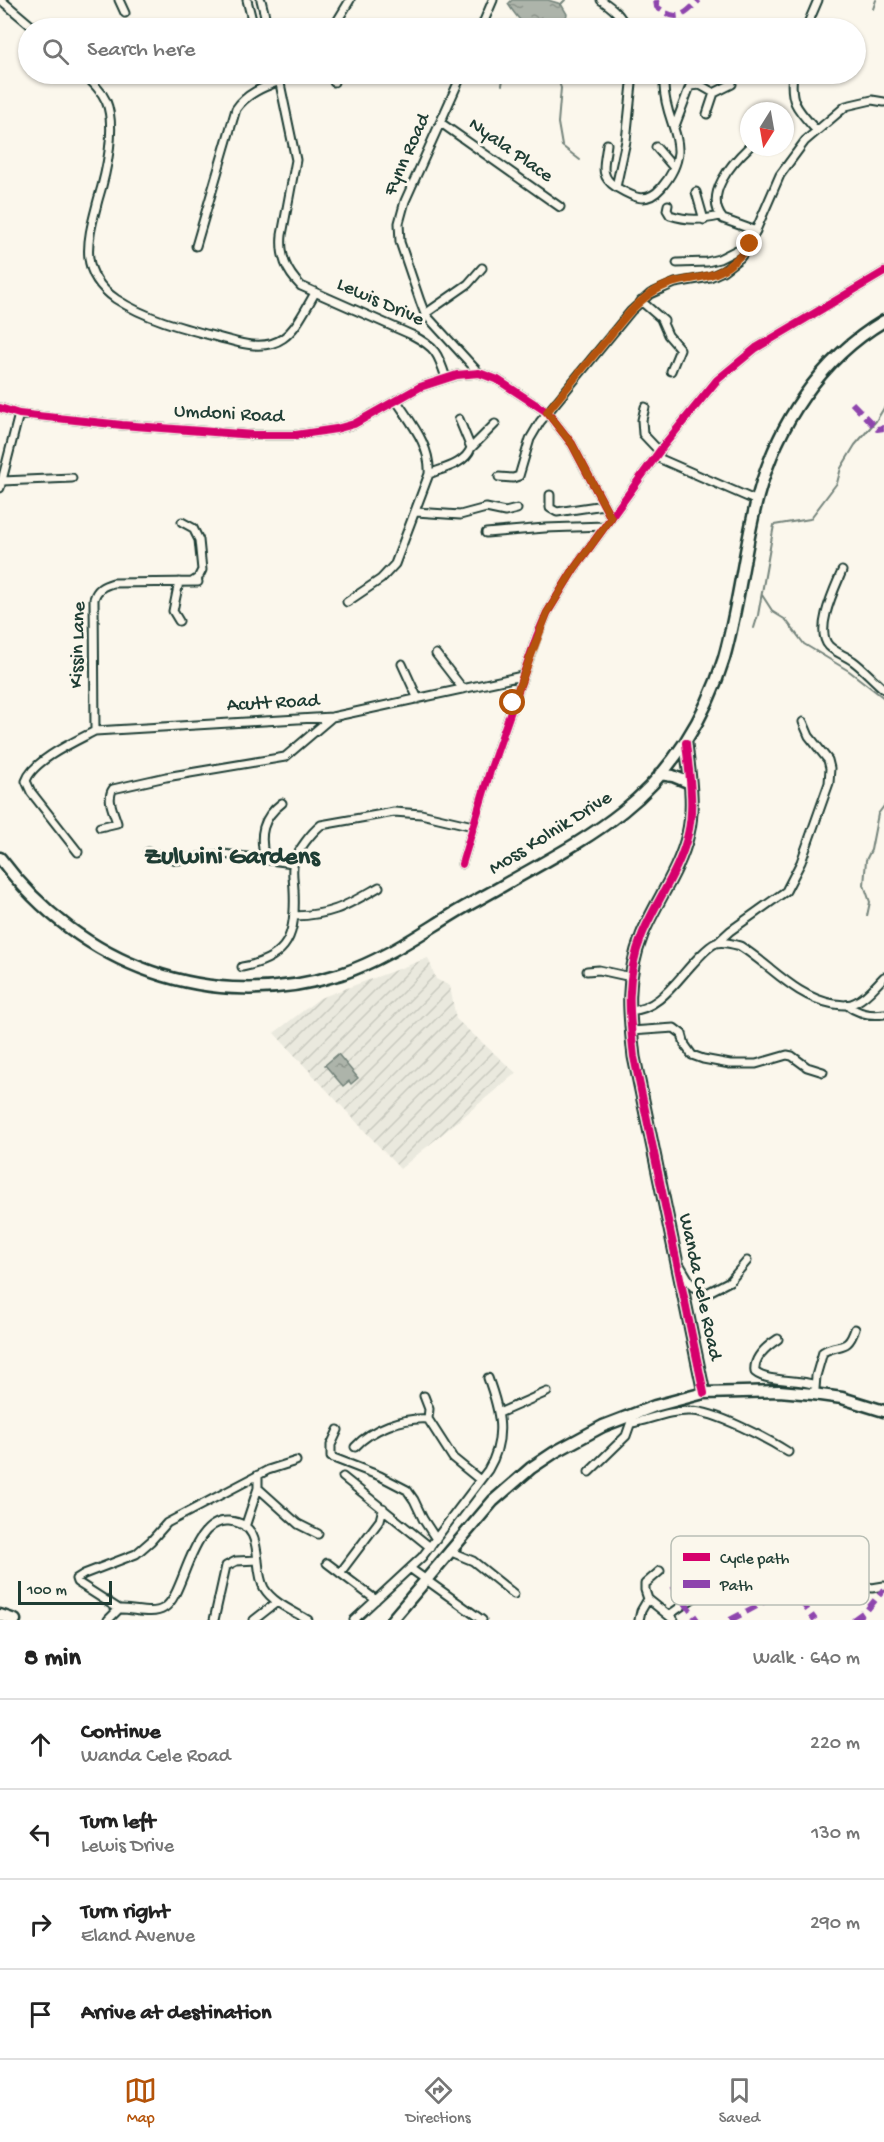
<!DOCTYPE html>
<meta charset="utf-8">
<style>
:root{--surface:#fff;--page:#f6f6f6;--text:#222;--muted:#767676;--line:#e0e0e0;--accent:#b45309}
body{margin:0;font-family:"Gochi Hand",sans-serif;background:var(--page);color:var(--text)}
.compass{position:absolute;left:740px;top:102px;width:54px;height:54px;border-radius:50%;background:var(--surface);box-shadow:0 2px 4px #0004;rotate:191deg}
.scale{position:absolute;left:18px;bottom:15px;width:94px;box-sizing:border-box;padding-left:6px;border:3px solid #1f3d34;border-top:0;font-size:16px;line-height:21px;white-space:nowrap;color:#1f3d34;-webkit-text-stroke:4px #fbf7ec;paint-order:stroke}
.stop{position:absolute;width:18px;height:18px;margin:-14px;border:4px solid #b45309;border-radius:50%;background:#fff}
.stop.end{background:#b45309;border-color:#fff;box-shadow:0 2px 6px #0008}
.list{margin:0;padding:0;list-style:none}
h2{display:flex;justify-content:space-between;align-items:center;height:78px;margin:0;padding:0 24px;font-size:26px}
h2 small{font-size:20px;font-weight:400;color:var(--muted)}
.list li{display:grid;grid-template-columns:39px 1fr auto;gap:18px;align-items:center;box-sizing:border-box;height:90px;padding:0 24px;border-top:2px solid var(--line)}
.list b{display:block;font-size:22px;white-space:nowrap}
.list p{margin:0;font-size:20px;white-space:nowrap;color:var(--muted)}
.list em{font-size:20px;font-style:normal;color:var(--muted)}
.icon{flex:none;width:33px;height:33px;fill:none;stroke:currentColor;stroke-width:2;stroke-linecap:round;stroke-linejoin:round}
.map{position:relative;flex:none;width:884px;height:1620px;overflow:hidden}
.search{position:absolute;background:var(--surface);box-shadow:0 2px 4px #0004;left:18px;right:18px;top:18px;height:66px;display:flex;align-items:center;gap:15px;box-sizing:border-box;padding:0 21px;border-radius:33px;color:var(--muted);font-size:22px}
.sheet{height:438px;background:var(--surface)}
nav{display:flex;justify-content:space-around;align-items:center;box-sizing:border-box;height:84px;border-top:2px solid var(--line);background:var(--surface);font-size:16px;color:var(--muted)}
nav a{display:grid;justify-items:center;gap:3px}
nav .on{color:var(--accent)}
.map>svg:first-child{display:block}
</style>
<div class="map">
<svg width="884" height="1620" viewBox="0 0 884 1620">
<defs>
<pattern id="industrial-furrows" width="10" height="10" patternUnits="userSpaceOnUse" patternTransform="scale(1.5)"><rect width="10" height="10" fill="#eae9de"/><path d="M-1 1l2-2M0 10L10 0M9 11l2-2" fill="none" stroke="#c8c9bf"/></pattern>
<pattern id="water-ripples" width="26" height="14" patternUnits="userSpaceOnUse" patternTransform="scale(1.5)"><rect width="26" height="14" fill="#adb4aa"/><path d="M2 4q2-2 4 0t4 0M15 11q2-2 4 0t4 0" fill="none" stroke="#8c948b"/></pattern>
</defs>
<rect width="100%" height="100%" fill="#fbf7ec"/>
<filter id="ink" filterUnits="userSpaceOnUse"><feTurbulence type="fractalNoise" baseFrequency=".0167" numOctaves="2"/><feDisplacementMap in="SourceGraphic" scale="12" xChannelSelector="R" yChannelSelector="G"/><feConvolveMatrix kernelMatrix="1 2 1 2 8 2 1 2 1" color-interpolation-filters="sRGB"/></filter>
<g filter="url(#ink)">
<path fill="url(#industrial-furrows)" d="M428 958 436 979 450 986 456 1019 516 1073 400 1169 274 1033 320 998Z"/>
<path fill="url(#water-ripples)" stroke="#74847b" stroke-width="1.5" d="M512 0H548L561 4 567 14 563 28C529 29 528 34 508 4Z
M338 1054 358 1078 351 1084 349 1081 343 1086 325 1065Z"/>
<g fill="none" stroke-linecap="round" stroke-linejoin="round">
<path stroke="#74847b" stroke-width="2" d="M560 5 565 0
M873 9 876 0
M556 74 561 88 558 123 562 146 580 160
M502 85 504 74
M762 595 773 612 786 620 804 644 849 671 884 698
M754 628 758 615 774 525 810 519 837 483 841 468 855 445 876 421 884 408
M867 916 870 902 864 885 866 860 871 850 878 814 884 806"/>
<defs>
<path id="street" d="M1 0 34 28
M119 0 125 13
M247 0 254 28
M261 0 268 28
M601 0C613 8 621 15 626 28
M336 28V23L350 0
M481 28 493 0
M806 28 818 0
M83 74C92 82 101 90 106 101 117 127 106 174 98 200 88 239 77 272 116 299 151 322 196 331 236 342 285 355 294 329 315 293
M263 74 266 86
M278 74 296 160 282 235C280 256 286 271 301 286L412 335C435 347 438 353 446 378
M462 74 405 201 399 223 400 242 420 301 425 314 479 373
M633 74 626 141 616 187C633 197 646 205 661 188 697 146 665 128 664 86
M793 74C789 103 798 110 817 131
M334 82 335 74
M707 114 714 93
M441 123 560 207
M675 126 690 86 700 85 714 93 732 84
M607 144C605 163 598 176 616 187
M656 147 674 168
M749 147C732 163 703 195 723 219L756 231
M696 192 704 220
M668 205 667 210 670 215C688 221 702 220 720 216
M196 246 236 109C246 94 263 87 280 81
M677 263 707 262 719 259 747 245
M641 301 664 321
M425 314 468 284 482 268
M661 319 668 335 680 349 671 371
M645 407 642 420 643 434 660 452
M0 408 19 414 122 425 253 435H296L336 429 354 424 420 387 457 375 479 373 498 380 547 412 572 444 611 518
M471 448 495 424
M656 457 757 501
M429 474C444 468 465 464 471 448L459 419
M499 477 513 478 519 476 530 439 540 422 631 311 650 294 675 283 710 277 723 271 740 258 750 244 780 175 805 141 846 106 872 100 884 102
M2 481 72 478
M0 488 19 414
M550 495V508L557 512 604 505
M416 512 460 515 486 508 505 512 517 509
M182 522 193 528 199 540 202 570 198 578 192 582
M486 533 545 528 605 526
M842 571C835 588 814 630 829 646 836 653 845 655 853 661 864 669 873 680 884 689
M347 602 381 579 395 564 429 474C431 446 411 423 396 400
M179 621 173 611 179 582
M436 654 463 689
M402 664 418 699
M95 731 94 599C97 589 103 586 113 583L198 582
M100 827 117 823C114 812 106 799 113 789L166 777 285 757 332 717
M78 852 31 792 26 781C33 760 76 741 95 731L332 717 522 676
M148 852 177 860 223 854 293 863
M265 859C259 835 262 818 282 803
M462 864 490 771 537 636 547 613 574 569 664 445 717 380 756 348 884 272
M295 916C333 915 347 905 379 887
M717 943 730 931 786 891 801 862 829 783 830 768 828 760 809 736 803 722
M242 967C290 958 296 934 294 890 294 882 291 870 294 862 298 850 311 833 321 825L394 812 421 814 473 826
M587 971 599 970 631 977
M847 1005C859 1014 870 1016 884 1014
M629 1011C660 1010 677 979 698 958 703 953 709 946 716 943 724 941 733 944 740 946 772 966 795 997 834 1004 842 1005 849 1006 856 1002 867 997 876 985 884 977
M631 1031 674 1028 682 1034 685 1045 692 1055 703 1059 730 1064H756L787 1055 792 1056 807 1067 823 1072
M680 1265 693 1287 707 1293 730 1281 747 1261
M778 1339C767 1346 753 1358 755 1372 768 1383 798 1378 815 1385
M815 1389 816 1376 823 1352C840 1342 847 1353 855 1329
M424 1396 429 1409 428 1419
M499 1413 547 1392
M632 1423C651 1419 671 1410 691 1411 715 1411 768 1439 788 1452
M338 1430 331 1445V1457L380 1476 407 1490 414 1500 423 1519 436 1539
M355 1447C371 1429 404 1417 428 1419L453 1458 480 1480
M589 1472 626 1436 632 1419
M343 1477 430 1547
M258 1488 298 1524 318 1534
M245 1527 258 1488V1475
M449 1551 473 1561 514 1594
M327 1563 376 1600
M411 1569 482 1620
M660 1571 645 1584V1590L648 1599 674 1620
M340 1573 380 1520 383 1508
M827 1584 841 1582 872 1588 884 1586
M119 1609 77 1582 76 1579 84 1574 136 1554 151 1541 167 1523 268 1470 296 1461
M669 1615 699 1594 712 1590
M108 1620 119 1609C132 1608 152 1616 164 1608 185 1596 190 1518 229 1521 267 1524 252 1566 264 1588 273 1603 293 1611 308 1620
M214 1620 226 1566 236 1561 258 1560
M254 1620 277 1602
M354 1620 422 1557 488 1470C507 1438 500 1411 488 1378
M639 1620 641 1611 648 1599"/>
<path id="secondary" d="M686 743C689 773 695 805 688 834 680 870 656 901 642 935 625 978 629 1013 634 1057L704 1393
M660 774 673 776 690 783
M0 858C80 966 211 1015 341 974 381 961 417 936 453 914 469 904 487 895 504 885 544 862 587 840 623 811 672 772 706 717 724 658 739 605 744 549 758 496 777 425 820 359 884 321
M0 1615 15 1620
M392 1620 493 1501 531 1468 555 1452 603 1426 655 1406 704 1393 779 1391 813 1394 842 1398 884 1411"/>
</defs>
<use href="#street" stroke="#1f3d34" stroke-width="11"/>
<use href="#secondary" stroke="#1f3d34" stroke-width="15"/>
<use href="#street" stroke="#fbf7ec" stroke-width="7"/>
<use href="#secondary" stroke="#fbf7ec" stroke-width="10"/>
<path stroke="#8e44ad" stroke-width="6" stroke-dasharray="12 6" stroke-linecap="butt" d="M656 0 657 7C676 22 683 17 699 0
M852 403 877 429 884 428
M673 1586 697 1620
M790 1586 815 1620
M730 1620 757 1606 824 1564 839 1543
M853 1620 867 1610 884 1589"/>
<defs>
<path id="cycleway" d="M0 408 19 414 122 425 253 435H296L336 429 354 424 420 387 457 375 479 373 498 380 547 412 572 444 611 518
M686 743C689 773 695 805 688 834 680 870 656 901 642 935 625 978 629 1013 634 1057L704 1393
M462 864 490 771 537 636 547 613 574 569 664 445 717 380 756 348 884 272"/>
</defs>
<use href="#cycleway" stroke="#fbf7ec" stroke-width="11"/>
<use href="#cycleway" stroke="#d6006c" stroke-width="8"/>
</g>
</g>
<g fill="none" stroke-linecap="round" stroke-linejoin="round" filter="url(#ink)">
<path stroke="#b45309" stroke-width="8" d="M513 703 547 613 574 569 611 518 572 444 547 412C568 387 588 362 609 337 621 322 634 305 650 294 688 267 714 293 750 244"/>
</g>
<g text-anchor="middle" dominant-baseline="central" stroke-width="6" stroke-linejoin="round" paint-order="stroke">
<g font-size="20" fill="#1f3d34" stroke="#fbf7ec">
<text transform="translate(510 151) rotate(35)">Nyala Place</text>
<text transform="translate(408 155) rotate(-66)">Fynn Road</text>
<text transform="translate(380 303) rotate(24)">Lewis Drive</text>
<text transform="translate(229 415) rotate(3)">Umdoni Road</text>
<text transform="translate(79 645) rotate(-88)">Kissin Lane</text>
<text transform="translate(273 704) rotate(-3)">Acutt Road</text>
<text transform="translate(551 834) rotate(-32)">Moss Kolnik Drive</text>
<text transform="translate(699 1287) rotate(78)">Wanda Cele Road</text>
</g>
<g font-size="26" font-weight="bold" fill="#1f3d34" stroke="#fbf7ec">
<text x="232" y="858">Zulwini Gardens</text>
</g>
</g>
<rect x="671" y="1536" width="198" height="69" rx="9" fill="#fbf7ec" stroke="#b9bfb5" stroke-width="1.5"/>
<rect x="683" y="1553" width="27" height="8" fill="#d6006c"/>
<rect x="683" y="1580" width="27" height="8" fill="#8e44ad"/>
<g font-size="16" fill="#1f3d34">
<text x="720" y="1563">Cycle path</text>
<text x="720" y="1590">Path</text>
</g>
</svg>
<svg class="compass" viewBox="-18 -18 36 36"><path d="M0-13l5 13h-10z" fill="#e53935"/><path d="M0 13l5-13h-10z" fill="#767676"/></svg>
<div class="scale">100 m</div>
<div class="stop" style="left:513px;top:703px"></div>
<div class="stop end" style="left:750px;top:244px"></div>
<div class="search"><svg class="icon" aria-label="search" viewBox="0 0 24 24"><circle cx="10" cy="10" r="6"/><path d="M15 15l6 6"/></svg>Search here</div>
</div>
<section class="sheet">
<h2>8 min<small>Walk · 640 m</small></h2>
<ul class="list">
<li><svg class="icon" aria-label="ahead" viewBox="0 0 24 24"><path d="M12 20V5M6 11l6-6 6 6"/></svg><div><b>Continue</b><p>Wanda Cele Road</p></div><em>220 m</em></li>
<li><svg class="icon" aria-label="left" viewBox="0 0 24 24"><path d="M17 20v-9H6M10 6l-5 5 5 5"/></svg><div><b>Turn left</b><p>Lewis Drive</p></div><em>130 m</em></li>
<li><svg class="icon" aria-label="right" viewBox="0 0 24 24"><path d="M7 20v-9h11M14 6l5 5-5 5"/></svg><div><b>Turn right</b><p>Eland Avenue</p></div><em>290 m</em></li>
<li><svg class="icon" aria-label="arrive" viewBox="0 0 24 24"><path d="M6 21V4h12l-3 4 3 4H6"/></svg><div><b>Arrive at destination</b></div></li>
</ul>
</section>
<nav>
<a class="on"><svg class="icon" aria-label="map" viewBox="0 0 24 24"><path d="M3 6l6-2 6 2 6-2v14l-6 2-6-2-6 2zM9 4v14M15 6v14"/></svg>Map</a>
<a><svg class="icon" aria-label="directions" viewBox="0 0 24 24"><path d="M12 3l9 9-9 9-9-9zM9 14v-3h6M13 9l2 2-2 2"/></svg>Directions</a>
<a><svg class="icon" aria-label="saved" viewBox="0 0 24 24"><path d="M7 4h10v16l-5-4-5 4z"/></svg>Saved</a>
</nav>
